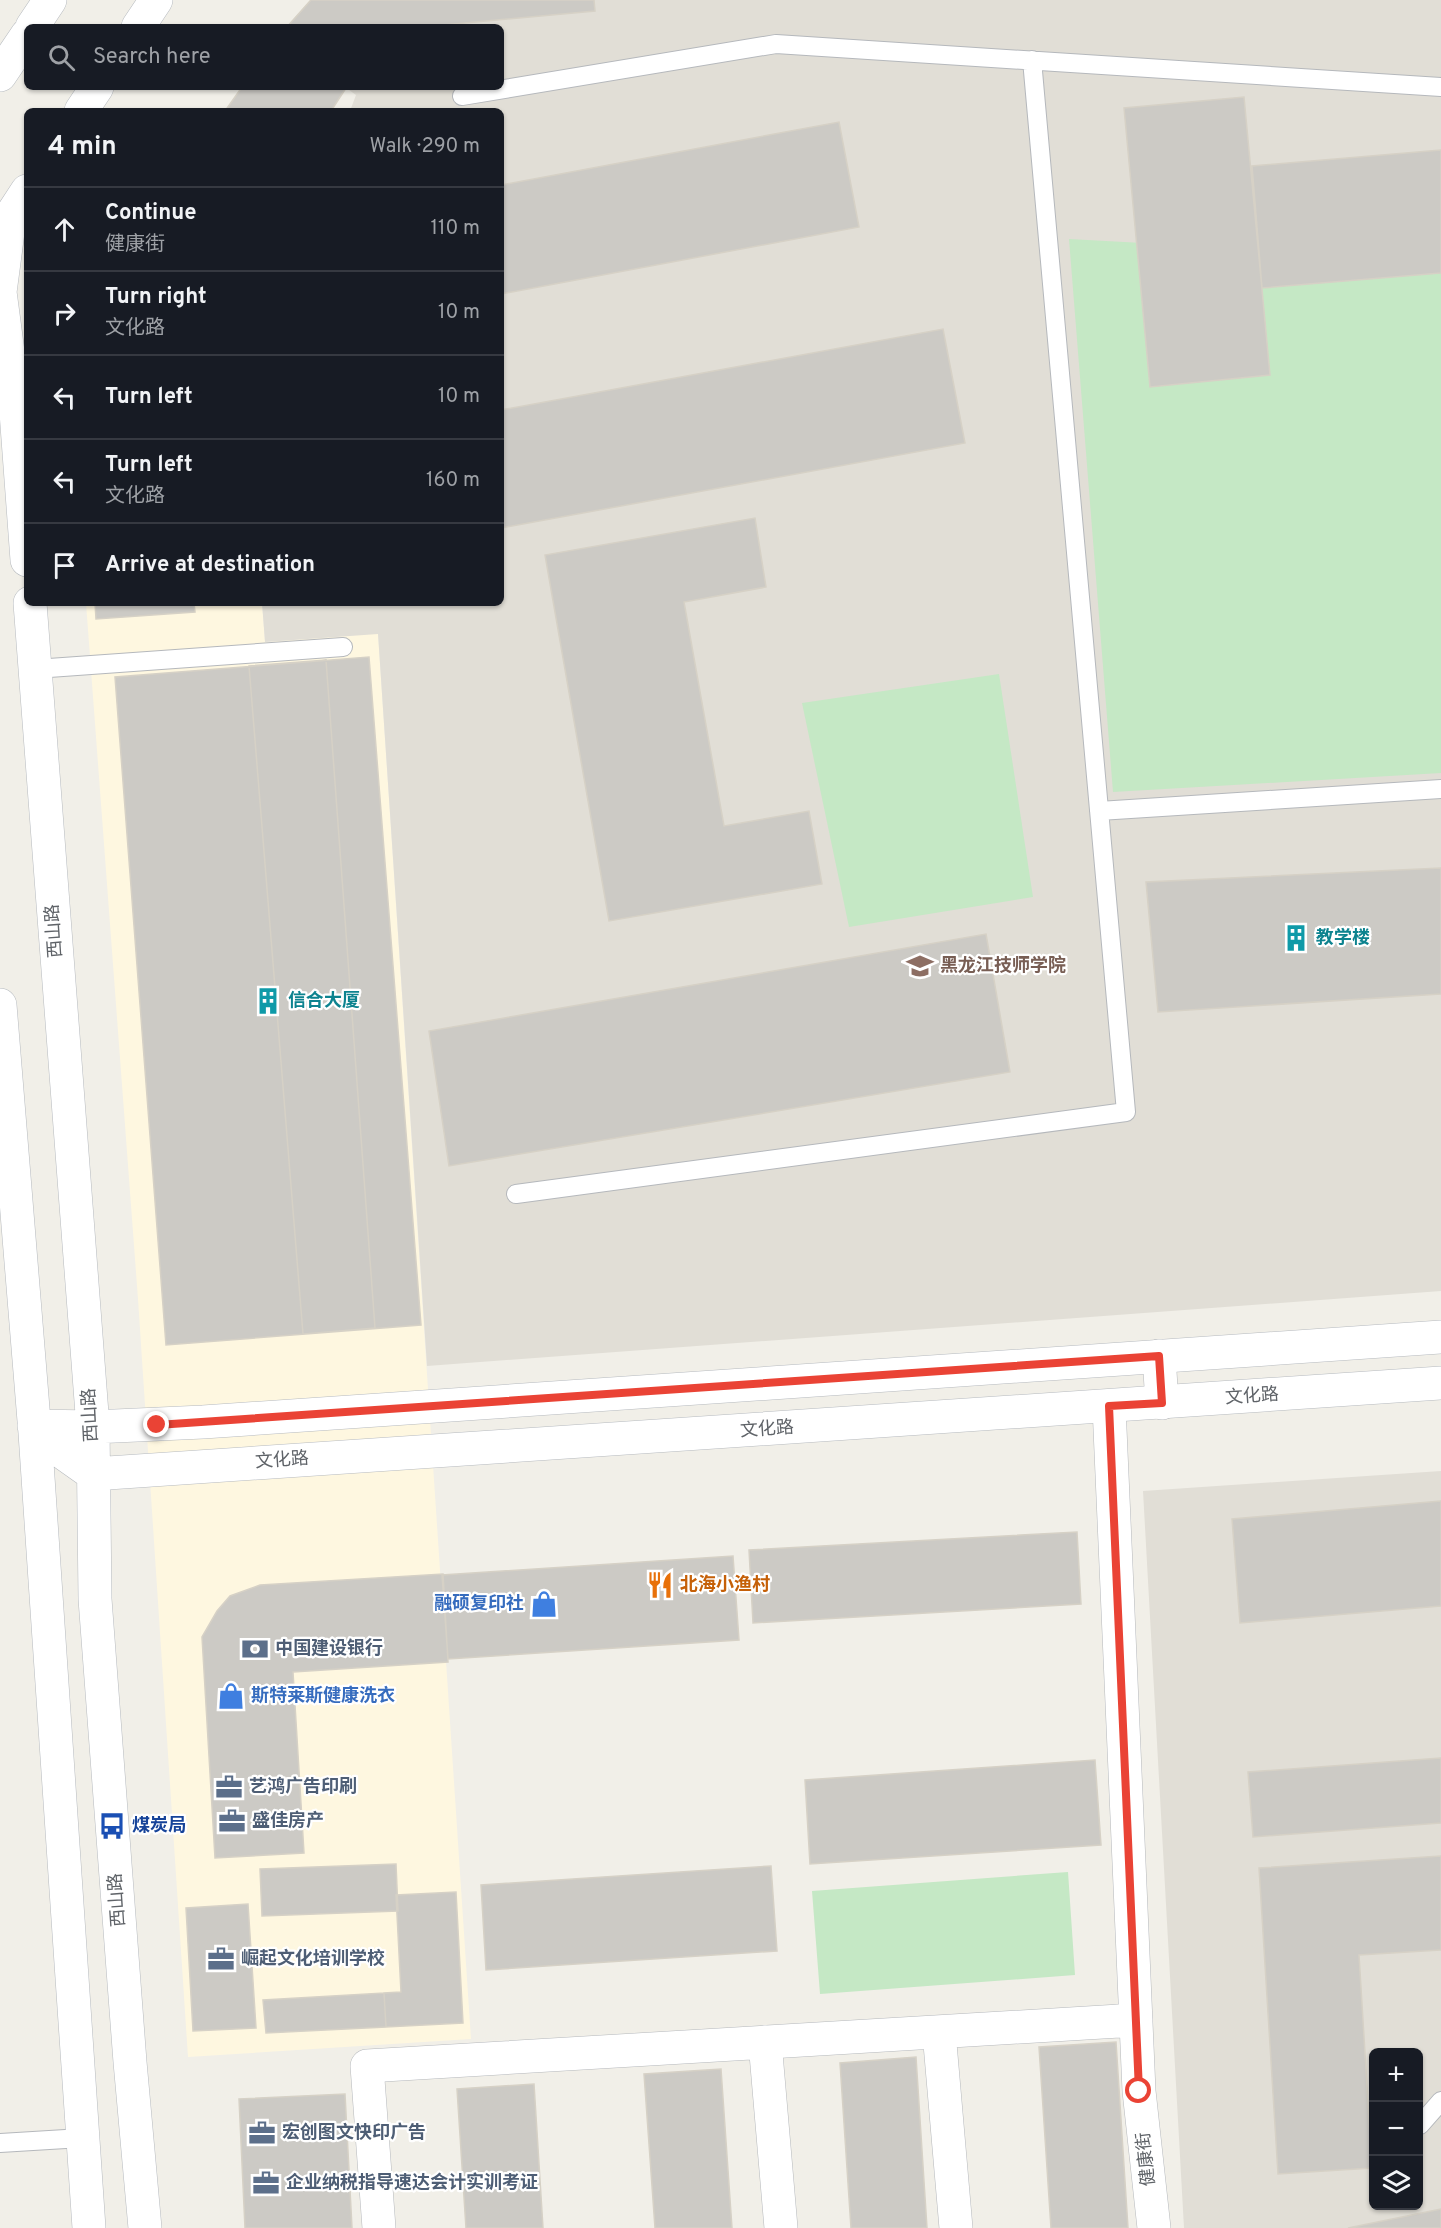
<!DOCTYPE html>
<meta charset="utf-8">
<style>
:root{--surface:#171b24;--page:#20242c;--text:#f1f3f6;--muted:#9ea1a6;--line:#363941}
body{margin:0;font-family:Overpass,"Noto Sans SC",sans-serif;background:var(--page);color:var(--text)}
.controls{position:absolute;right:18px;bottom:18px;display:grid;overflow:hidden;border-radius:9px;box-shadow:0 2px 4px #0004}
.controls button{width:54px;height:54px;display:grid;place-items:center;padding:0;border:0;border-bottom:2px solid var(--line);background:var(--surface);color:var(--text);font:30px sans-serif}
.stop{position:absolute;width:18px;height:18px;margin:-14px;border:4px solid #ea4335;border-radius:50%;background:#fff}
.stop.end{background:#ea4335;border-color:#fff;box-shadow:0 2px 6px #0008}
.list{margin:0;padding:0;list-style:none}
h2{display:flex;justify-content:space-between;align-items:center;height:78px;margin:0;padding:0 24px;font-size:26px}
h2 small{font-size:20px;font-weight:400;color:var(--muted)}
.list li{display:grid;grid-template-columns:39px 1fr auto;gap:18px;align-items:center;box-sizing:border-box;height:84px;padding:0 24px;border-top:2px solid var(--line)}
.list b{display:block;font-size:22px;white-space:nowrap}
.list p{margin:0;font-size:20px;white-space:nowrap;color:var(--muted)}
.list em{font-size:20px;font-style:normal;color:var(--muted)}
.icon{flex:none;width:33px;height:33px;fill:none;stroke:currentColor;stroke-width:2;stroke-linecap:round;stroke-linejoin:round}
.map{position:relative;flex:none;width:1441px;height:2228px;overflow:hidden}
.search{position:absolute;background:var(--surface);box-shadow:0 2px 4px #0004;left:24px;top:24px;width:480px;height:66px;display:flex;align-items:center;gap:15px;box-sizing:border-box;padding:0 21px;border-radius:9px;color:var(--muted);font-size:22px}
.panel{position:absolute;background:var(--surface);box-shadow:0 2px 4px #0004;left:24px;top:108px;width:480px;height:498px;border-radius:9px}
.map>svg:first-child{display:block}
</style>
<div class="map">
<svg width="1441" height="2228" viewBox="0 0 1441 2228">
<rect width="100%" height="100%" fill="#f1efe8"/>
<path fill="#fef7e0" d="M86 603H262L265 642 378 633 471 2039 188 2057 138 1299Z"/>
<path fill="#e1ded6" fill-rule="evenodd" d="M310 0H1441V1291L427 1366 378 634 265 642 262 603H501V111H350L356 95 345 87H501V27H286Z
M1441 1471V2228H1184L1143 1491ZM1374 2052H1418V2206H1374Z"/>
<path fill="#c5e8c5" d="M1069 239 1441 259V773L1113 792Z
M999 674 1033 897 849 927 802 703Z
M1068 1872 1075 1975 820 1994 812 1891Z"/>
<path fill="#cccac5" stroke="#d6d1c6" stroke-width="1.5" d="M311 0H594L595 11 422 27H287Z
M242 87H345L346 88 331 111H225Z
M1244 97 1270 375 1150 387 1124 108Z
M839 122 859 227 501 294V185Z
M1441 150V273L1262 288 1252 166Z
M943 329 965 443 501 528V410Z
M755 518 766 587 684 602 724 826 809 811 822 884 609 921 545 555Z
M95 603H194L195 612 96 619Z
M369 657 421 1325 166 1345 115 677Z
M326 660 375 1328 303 1334 249 666Z
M1441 868V994L1158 1012 1146 882Z
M986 934 1010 1072 449 1166 429 1031Z
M1441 1501V1606L1240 1623 1232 1519Z
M1077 1532 1081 1604 753 1623 749 1550Z
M733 1556 739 1640 448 1659 442 1575Z
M443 1574 448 1662 293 1672 304 1853 215 1858 202 1637 217 1611 230 1596 260 1585Z
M1441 1758V1823L1253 1837 1248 1772Z
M1095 1760 1101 1845 810 1864 805 1780Z
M1441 1856V1950L1359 1955 1372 2168 1278 2174 1259 1868Z
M396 1864 398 1911 262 1916 260 1869Z
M771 1866 777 1951 486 1970 481 1885Z
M456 1892 463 2023 386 2027 384 1993 401 1992 396 1895Z
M248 1904 256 2028 193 2031 186 1908Z
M384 1993 386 2027 266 2033 263 2000Z
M1116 2042 1128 2228H1051L1039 2047Z
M916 2057 927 2228H851L840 2063Z
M721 2069 732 2228H655L644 2074Z
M534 2084 543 2228H466L457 2089Z
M345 2094 352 2228H245L239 2099Z
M1441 2209V2228H1348Z"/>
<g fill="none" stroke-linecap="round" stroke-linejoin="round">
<defs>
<path id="service" d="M462 96 776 44 1441 87
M35 669 343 647
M1099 811 1441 789
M516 1194 1126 1112 1032 60
M1420 2125 1441 2101
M0 2143 82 2138"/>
<path id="minor" d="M1109 1406 1139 2091 1154 2228
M939 2032 956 2228
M765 2042 781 2228
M379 2228 367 2066 1136 2020"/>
<path id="tertiary" d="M1159 1356 1162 1403"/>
<path id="secondary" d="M32 27 50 0
M138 27 156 0
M0 75 27 35
M81 111 97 87
M27 191 10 217 0 292 16 412 27 560
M30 603 93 1427 95 1599 130 2062 145 2228
M0 1005 35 1433 89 2228
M34 1426 93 1427 203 1422 1441 1337
M35 1433 93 1474
M93 1474 1441 1383"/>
</defs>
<use href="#service" stroke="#b5b8bc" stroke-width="20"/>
<use href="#minor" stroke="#b5b8bc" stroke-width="34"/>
<use href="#tertiary" stroke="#b5b8bc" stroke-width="34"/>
<use href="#secondary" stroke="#b6babf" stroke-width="34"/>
<use href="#service" stroke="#fff" stroke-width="18"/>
<use href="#minor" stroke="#fff" stroke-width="33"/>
<use href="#tertiary" stroke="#fff" stroke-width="33"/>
<use href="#secondary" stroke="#fff" stroke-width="33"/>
</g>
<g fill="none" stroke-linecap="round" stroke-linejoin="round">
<path stroke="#ea4335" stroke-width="8" d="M157 1425 1159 1356 1162 1403 1109 1406 1139 2091"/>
</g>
<defs>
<symbol id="building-bare" viewBox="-9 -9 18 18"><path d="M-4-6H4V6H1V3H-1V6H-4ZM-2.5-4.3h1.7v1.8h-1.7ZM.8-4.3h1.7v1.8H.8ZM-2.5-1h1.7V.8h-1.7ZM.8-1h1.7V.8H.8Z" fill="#0f9aa8" stroke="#fff" stroke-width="2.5" paint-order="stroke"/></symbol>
<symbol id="university-bare" viewBox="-9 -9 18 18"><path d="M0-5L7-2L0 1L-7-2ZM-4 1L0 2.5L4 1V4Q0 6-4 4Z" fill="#8d6e63" stroke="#fff" stroke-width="2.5" paint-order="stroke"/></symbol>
<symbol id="restaurant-bare" viewBox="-9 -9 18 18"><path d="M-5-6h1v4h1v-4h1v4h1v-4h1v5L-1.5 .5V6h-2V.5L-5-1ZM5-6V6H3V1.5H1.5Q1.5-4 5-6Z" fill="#e8710a" stroke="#fff" stroke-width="2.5" paint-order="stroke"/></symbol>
<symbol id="shop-bare" viewBox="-9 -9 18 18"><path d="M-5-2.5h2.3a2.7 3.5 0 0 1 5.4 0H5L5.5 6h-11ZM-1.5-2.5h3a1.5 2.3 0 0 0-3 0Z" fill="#3f7fe0" stroke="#fff" stroke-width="2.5" paint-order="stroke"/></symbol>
<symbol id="bank-bare" viewBox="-9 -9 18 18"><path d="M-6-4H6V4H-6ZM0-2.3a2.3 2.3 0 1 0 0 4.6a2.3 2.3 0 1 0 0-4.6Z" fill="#5c6f8a" stroke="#fff" stroke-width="2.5" paint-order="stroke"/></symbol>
<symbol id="office-bare" viewBox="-9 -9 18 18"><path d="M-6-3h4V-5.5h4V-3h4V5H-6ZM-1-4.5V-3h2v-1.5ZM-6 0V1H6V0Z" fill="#5c6f8a" stroke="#fff" stroke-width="2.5" paint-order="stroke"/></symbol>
<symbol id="bus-bare" viewBox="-9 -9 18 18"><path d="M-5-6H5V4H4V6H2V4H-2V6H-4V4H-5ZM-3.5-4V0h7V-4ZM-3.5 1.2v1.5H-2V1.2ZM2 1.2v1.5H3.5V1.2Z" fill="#1a4fb4" stroke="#fff" stroke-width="2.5" paint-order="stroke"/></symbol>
</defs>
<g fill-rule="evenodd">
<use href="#building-bare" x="1277" y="919" width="38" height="38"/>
<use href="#university-bare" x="901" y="947" width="38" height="38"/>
<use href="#building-bare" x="249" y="982" width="38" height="38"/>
<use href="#restaurant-bare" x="641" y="1566" width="38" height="38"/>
<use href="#shop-bare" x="525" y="1585" width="38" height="38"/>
<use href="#bank-bare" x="236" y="1630" width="38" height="38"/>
<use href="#shop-bare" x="212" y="1677" width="38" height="38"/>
<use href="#office-bare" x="210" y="1768" width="38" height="38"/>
<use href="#office-bare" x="213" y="1802" width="38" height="38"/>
<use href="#bus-bare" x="93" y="1807" width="38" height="38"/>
<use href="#office-bare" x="202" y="1940" width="38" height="38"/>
<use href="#office-bare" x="243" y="2114" width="38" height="38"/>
<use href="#office-bare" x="247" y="2164" width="38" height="38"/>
</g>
<g text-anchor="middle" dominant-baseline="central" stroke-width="4.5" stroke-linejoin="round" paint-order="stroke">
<g font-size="18" fill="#5f6368" stroke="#fff">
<text transform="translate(55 931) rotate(-94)">西山路</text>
<text transform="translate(1252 1397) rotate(-4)">文化路</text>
<text transform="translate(91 1415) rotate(-93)">西山路</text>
<text transform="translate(767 1430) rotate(-4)">文化路</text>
<text transform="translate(282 1461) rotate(-4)">文化路</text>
<text transform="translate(118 1900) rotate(-94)">西山路</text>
<text transform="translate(1147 2159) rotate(-96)">健康街</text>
</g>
<g font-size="18" font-weight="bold" fill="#0d838f" stroke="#fff" text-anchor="start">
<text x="1316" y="938">教学楼</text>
<text x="288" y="1001">信合大厦</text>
</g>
<g font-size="18" font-weight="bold" fill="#785e54" stroke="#fff" text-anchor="start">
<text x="940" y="966">黑龙江技师学院</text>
</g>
<g font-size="18" font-weight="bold" fill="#c56008" stroke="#fff" text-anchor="start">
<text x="680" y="1585">北海小渔村</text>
</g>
<g font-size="18" font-weight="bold" fill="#366cbe" stroke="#fff" text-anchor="end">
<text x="524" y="1604">融硕复印社</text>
<text x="251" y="1696" text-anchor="start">斯特莱斯健康洗衣</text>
</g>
<g font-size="18" font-weight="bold" fill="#4e5e75" stroke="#fff" text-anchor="start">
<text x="275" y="1649">中国建设银行</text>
<text x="249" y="1787">艺鸿广告印刷</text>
<text x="252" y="1821">盛佳房产</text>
<text x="241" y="1959">崛起文化培训学校</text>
<text x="282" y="2133">宏创图文快印广告</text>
<text x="286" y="2183">企业纳税指导速达会计实训考证</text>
</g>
<g font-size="18" font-weight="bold" fill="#164399" stroke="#fff" text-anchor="start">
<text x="132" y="1826">煤炭局</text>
</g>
</g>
</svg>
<div class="controls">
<button>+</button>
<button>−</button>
<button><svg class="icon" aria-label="layers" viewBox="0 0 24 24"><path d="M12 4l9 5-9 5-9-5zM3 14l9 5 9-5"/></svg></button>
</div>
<div class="stop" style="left:1139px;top:2091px"></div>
<div class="stop end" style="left:157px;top:1425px"></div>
<div class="search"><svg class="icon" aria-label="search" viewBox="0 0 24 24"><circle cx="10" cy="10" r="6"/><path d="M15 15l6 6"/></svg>Search here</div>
<section class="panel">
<h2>4 min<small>Walk · 290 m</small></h2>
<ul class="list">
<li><svg class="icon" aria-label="ahead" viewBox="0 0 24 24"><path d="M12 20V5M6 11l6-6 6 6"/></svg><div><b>Continue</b><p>健康街</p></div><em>110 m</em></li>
<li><svg class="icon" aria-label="right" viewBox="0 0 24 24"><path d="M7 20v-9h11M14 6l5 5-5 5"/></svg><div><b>Turn right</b><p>文化路</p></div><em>10 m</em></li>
<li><svg class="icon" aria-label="left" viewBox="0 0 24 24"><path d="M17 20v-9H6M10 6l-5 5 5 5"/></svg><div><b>Turn left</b></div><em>10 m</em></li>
<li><svg class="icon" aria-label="left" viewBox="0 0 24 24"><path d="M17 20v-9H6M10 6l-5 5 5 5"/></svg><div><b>Turn left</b><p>文化路</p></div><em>160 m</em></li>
<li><svg class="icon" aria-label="arrive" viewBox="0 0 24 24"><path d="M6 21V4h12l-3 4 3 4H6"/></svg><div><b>Arrive at destination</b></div></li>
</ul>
</section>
</div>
